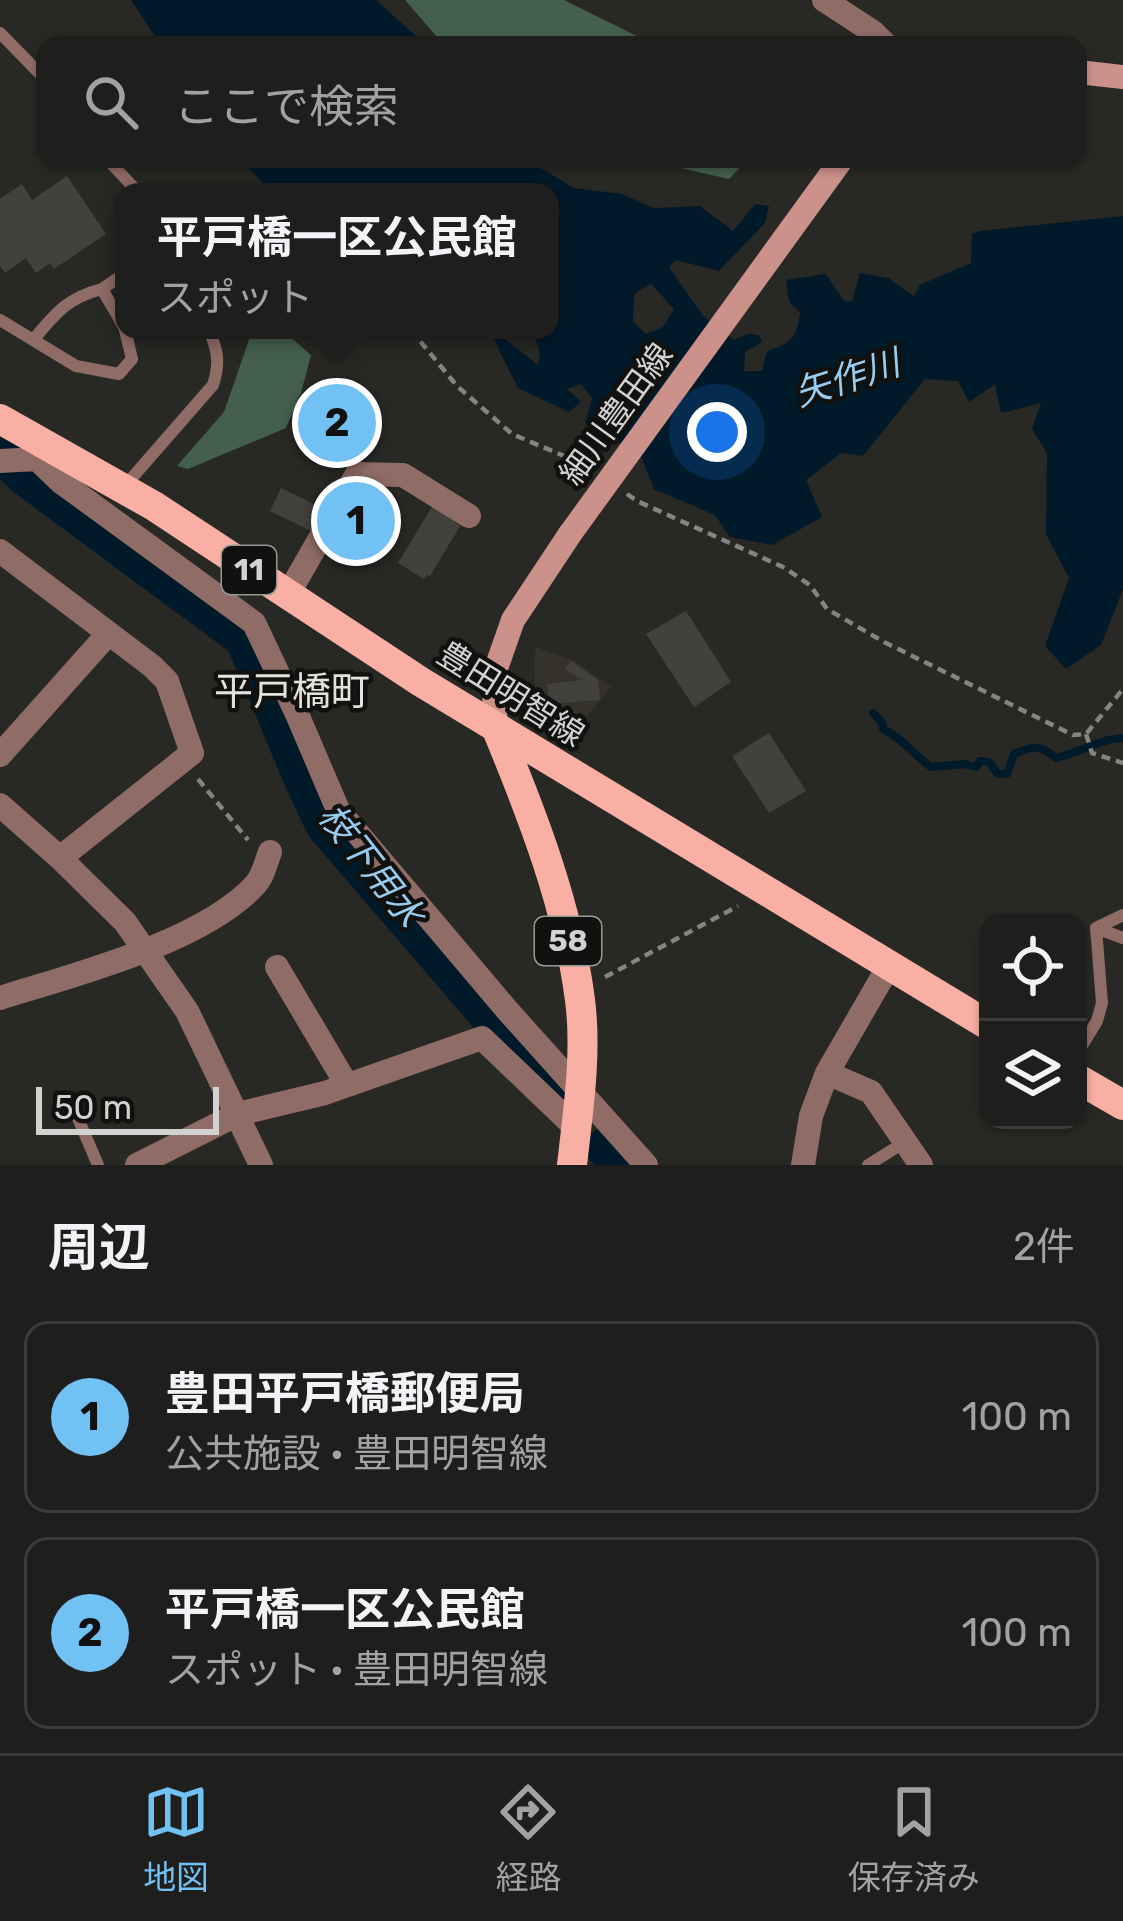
<!DOCTYPE html>
<html lang="ja">
<meta charset="utf-8">
<style>
:root{--surface:#1e1e1c;--page:#2b2b29;--text:#f1f3f6;--muted:#a1a2a3;--line:#3c3c3b;--accent:#72c1f5}
body{margin:0;font-family:Rubik,"Noto Sans JP",sans-serif;background:var(--page);color:var(--text)}
.controls{position:absolute;right:36px;bottom:36px;display:grid;overflow:hidden;border-radius:24px;box-shadow:0 3px 9px #0004}
.controls button{width:108px;height:108px;display:grid;place-items:center;padding:0;border:0;border-bottom:3px solid var(--line);background:var(--surface);color:var(--text);font:60px sans-serif}
.scale{position:absolute;left:36px;bottom:30px;width:183px;box-sizing:border-box;padding-left:12px;border:6px solid #d2d2d0;border-top:0;font-size:33px;line-height:42px;white-space:nowrap;color:#d2d2d0;-webkit-text-stroke:9px #11110f;paint-order:stroke}
.you{position:absolute;left:717px;top:432px;width:42px;height:42px;margin:-30px;border:9px solid #fff;border-radius:50%;background:#1a73e8;box-shadow:0 0 0 18px #1a73e833}
.badge{display:grid;place-items:center;width:78px;height:78px;border-radius:50%;background:var(--accent);color:#111;font-size:39px;font-weight:700}
.pin{position:absolute;translate:-50% -50%;border:6px solid #fff;box-shadow:0 3px 12px #0006}
.popup{position:absolute;left:115px;top:183px;width:444px;height:156px;box-sizing:border-box;display:grid;place-content:center;border-radius:24px;background:var(--surface);filter:drop-shadow(0 3px 9px #0005);font-size:39px;white-space:nowrap;color:var(--muted)}
.popup b{font-size:45px;color:var(--text)}
.popup::after{content:'';position:absolute;left:50%;top:100%;margin-left:-24px;border:24px solid transparent;border-top-color:var(--surface)}
.list{margin:0;padding:0;list-style:none}
h2{display:flex;justify-content:space-between;align-items:center;height:156px;margin:0;padding:0 48px;font-size:51px}
h2 small{font-size:39px;font-weight:400;color:var(--muted)}
.list li{display:grid;grid-template-columns:78px 1fr auto;gap:36px;align-items:center;box-sizing:border-box;height:192px;margin:0 24px 24px;padding:0 24px;border:3px solid var(--line);border-radius:24px}
.list b{display:block;font-size:45px;white-space:nowrap}
.list p{margin:0;font-size:39px;white-space:nowrap;color:var(--muted)}
.list em{font-size:39px;font-style:normal;color:var(--muted)}
.icon{flex:none;width:66px;height:66px;fill:none;stroke:currentColor;stroke-width:2;stroke-linecap:round;stroke-linejoin:round}
.map{position:relative;flex:none;width:1123px;height:1165px;overflow:hidden}
.search{position:absolute;background:var(--surface);box-shadow:0 3px 9px #0004;left:36px;right:36px;top:36px;height:132px;display:flex;align-items:center;gap:30px;box-sizing:border-box;padding:0 42px;border-radius:24px;color:var(--muted);font-size:45px}
.sheet{height:588px;background:var(--surface)}
nav{display:flex;justify-content:space-around;align-items:center;box-sizing:border-box;height:168px;border-top:3px solid var(--line);background:var(--surface);font-size:33px;color:var(--muted)}
nav a{display:grid;justify-items:center;gap:6px}
nav .on{color:var(--accent)}
.map>svg:first-child{display:block}
</style>
<div class="map">
<svg width="1123" height="1165" viewBox="0 0 1123 1165">
<rect width="100%" height="100%" fill="#282825"/>
<path fill="#34322a" d="M536 647 575 661 611 687 567 741 552 727 535 692 534 661Z"/>
<path fill="#44604d" d="M405 0H564L655 45H444Z
M641 159H748L729 179Z
M288 335 311 355 301 393 286 428 188 469 177 466 224 412 250 337Z"/>
<path fill="#011a2a" fill-rule="evenodd" d="M131 0H376L426 45H161Z
M238 159H525L574 188 622 194 654 208 700 206 733 231 755 204 769 206 765 223 719 271 676 260 669 267 704 317 734 340 748 334 759 335 762 342 745 352 744 371H762L767 351C791 344 797 337 800 312L789 302 786 280 826 274 844 301H852L860 273 888 278 914 296 920 285 971 263 972 234 979 231 1123 216V589L1101 645 1066 669 1045 646 1069 578 1046 534 1047 453 1032 429 1041 403 1001 413 995 384 969 402 958 381 925 379 863 456 841 453 806 480 822 517 772 545 730 537 715 515 654 489 640 454 585 423 592 398 581 384 567 389 581 402 569 412 518 388 489 330H514L505 339 538 365 540 354 533 330H550V192H273ZM651 284 674 309 663 327 646 334 633 321 634 294Z"/>
<g fill="none" stroke-linecap="round" stroke-linejoin="round">
<path stroke="#011a2a" stroke-width="8" d="M873 713 882 723 883 729C901 737 914 755 931 767L965 764 976 767 980 761 989 762 998 774H1007L1014 754C1033 746 1040 744 1056 758 1079 753 1099 739 1123 738"/>
<path stroke="#011a2a" stroke-width="45" d="M0 448 27 474 246 636C276 698 296 763 328 824L500 1024 553 1083
M609 1148 626 1165"/>
</g>
<path fill="#42413e" d="M67 176 106 234 54 269 50 263 36 273 26 258 5 273 0 266V199L22 184 32 200Z
M345 391 377 414 342 463 307 442 310 438 298 429 314 408 327 417Z
M281 488 322 508 311 531 270 511Z
M433 505 460 526 430 576 427 575 424 579 398 563Z
M686 611 731 682 694 707 646 634Z
M571 661 598 680 600 700 549 704 547 684 582 680 565 669Z
M769 733 806 791 769 813 732 756Z"/>
<g fill="none" stroke-linecap="round" stroke-linejoin="round">
<path stroke="#848481" stroke-width="4.5" stroke-dasharray="9 6" stroke-linecap="butt" d="M411 330 457 386 512 434 588 466
M627 494 637 501 783 567 810 585 827 609 884 642 1073 735 1086 734 1123 689
M1086 734 1092 753 1123 763
M198 779 248 840
M605 977 738 906"/>
<path stroke="#906c67" stroke-width="12" d="M0 33 45 79
M107 159 138 192
M124 274 102 289 124 327
M0 320 76 366 119 374 132 359 125 330
M33 340C56 313 67 298 102 289
M124 487 213 385C220 363 218 351 209 330
M1096 928 1123 938
M1078 1052 1097 1021 1102 1003 1096 928 1123 915
M74 1109 98 1165
M868 1165 905 1142"/>
<path stroke="#906c67" stroke-width="24" d="M37 459 61 482 254 623 297 714 338 810 507 1010 646 1165
M0 461 37 459 45 447
M0 551 152 666 167 681 192 753 60 858 0 805
M287 596 357 474 403 475 469 516
M0 755 108 634
M60 858 125 922 187 1011 261 1165
M890 964 827 1073 871 1092 921 1165
M277 967 347 1085
M0 998C73 975 203 942 255 885 263 877 266 862 270 852
M137 1165 238 1114 325 1093 482 1038 576 1128
M803 1165 811 1116 827 1073"/>
<path stroke="#906c67" stroke-width="24" d="M824 0 873 32 886 45"/>
<path stroke="#cc928a" stroke-width="24" d="M1078 72 1123 77
M496 727 493 677 513 620 570 534"/>
<path stroke="#faafa5" stroke-width="30" d="M0 419 154 506 421 682 988 1025
M496 727C532 814 568 906 580 1000 587 1054 578 1111 572 1165
M1078 1079 1123 1105"/>
<path stroke="#cc928a" stroke-width="24" d="M570 534 842 159"/>
</g>
<g text-anchor="middle" dominant-baseline="central" stroke-width="9" stroke-linejoin="round" paint-order="stroke">
<g fill="#11110f" stroke="#989896" stroke-width="3">
<rect x="222" y="546" width="54" height="48" rx="9"/>
<rect x="535" y="917" width="66" height="48" rx="9"/>
</g>
<g font-size="30" font-weight="bold" fill="#d2d2d0">
<text x="249" y="570">11</text>
<text x="568" y="941">58</text>
</g>
<g font-size="33" fill="#d2d2d0" stroke="#11110f">
<text transform="translate(616 414) rotate(-54)">細川豊田線</text>
<text transform="translate(511 694) rotate(32)">豊田明智線</text>
</g>
<g font-size="36" font-style="italic" fill="#97cbf0" stroke="#11110f">
<text transform="translate(847 378) rotate(-18)">矢作川</text>
<text transform="translate(371 865) rotate(52)">枝下用水</text>
</g>
<g font-size="39" fill="#e3e2de" stroke="#11110f">
<text x="292" y="692">平戸橋町</text>
</g>
</g>
</svg>
<div class="controls">
<button><svg class="icon" aria-label="locate" viewBox="0 0 24 24"><circle cx="12" cy="12" r="6"/><path d="M12 2v4M12 18v4M2 12h4M18 12h4"/></svg></button>
<button><svg class="icon" aria-label="layers" viewBox="0 0 24 24"><path d="M12 4l9 5-9 5-9-5zM3 14l9 5 9-5"/></svg></button>
</div>
<div class="scale">50 m</div>
<div class="you"></div>
<div class="pin badge" style="left:356px;top:521px">1</div>
<div class="pin badge" style="left:337px;top:423px">2</div>
<div class="popup"><b>平戸橋一区公民館</b>スポット</div>
<div class="search"><svg class="icon" aria-label="search" viewBox="0 0 24 24"><circle cx="10" cy="10" r="6"/><path d="M15 15l6 6"/></svg>ここで検索</div>
</div>
<section class="sheet">
<h2>周辺<small>2件</small></h2>
<ul class="list">
<li><span class="badge">1</span><div><b>豊田平戸橋郵便局</b><p>公共施設 · 豊田明智線</p></div><em>100 m</em></li>
<li><span class="badge">2</span><div><b>平戸橋一区公民館</b><p>スポット · 豊田明智線</p></div><em>100 m</em></li>
</ul>
</section>
<nav>
<a class="on"><svg class="icon" aria-label="map" viewBox="0 0 24 24"><path d="M3 6l6-2 6 2 6-2v14l-6 2-6-2-6 2zM9 4v14M15 6v14"/></svg>地図</a>
<a><svg class="icon" aria-label="directions" viewBox="0 0 24 24"><path d="M12 3l9 9-9 9-9-9zM9 14v-3h6M13 9l2 2-2 2"/></svg>経路</a>
<a><svg class="icon" aria-label="saved" viewBox="0 0 24 24"><path d="M7 4h10v16l-5-4-5 4z"/></svg>保存済み</a>
</nav>
